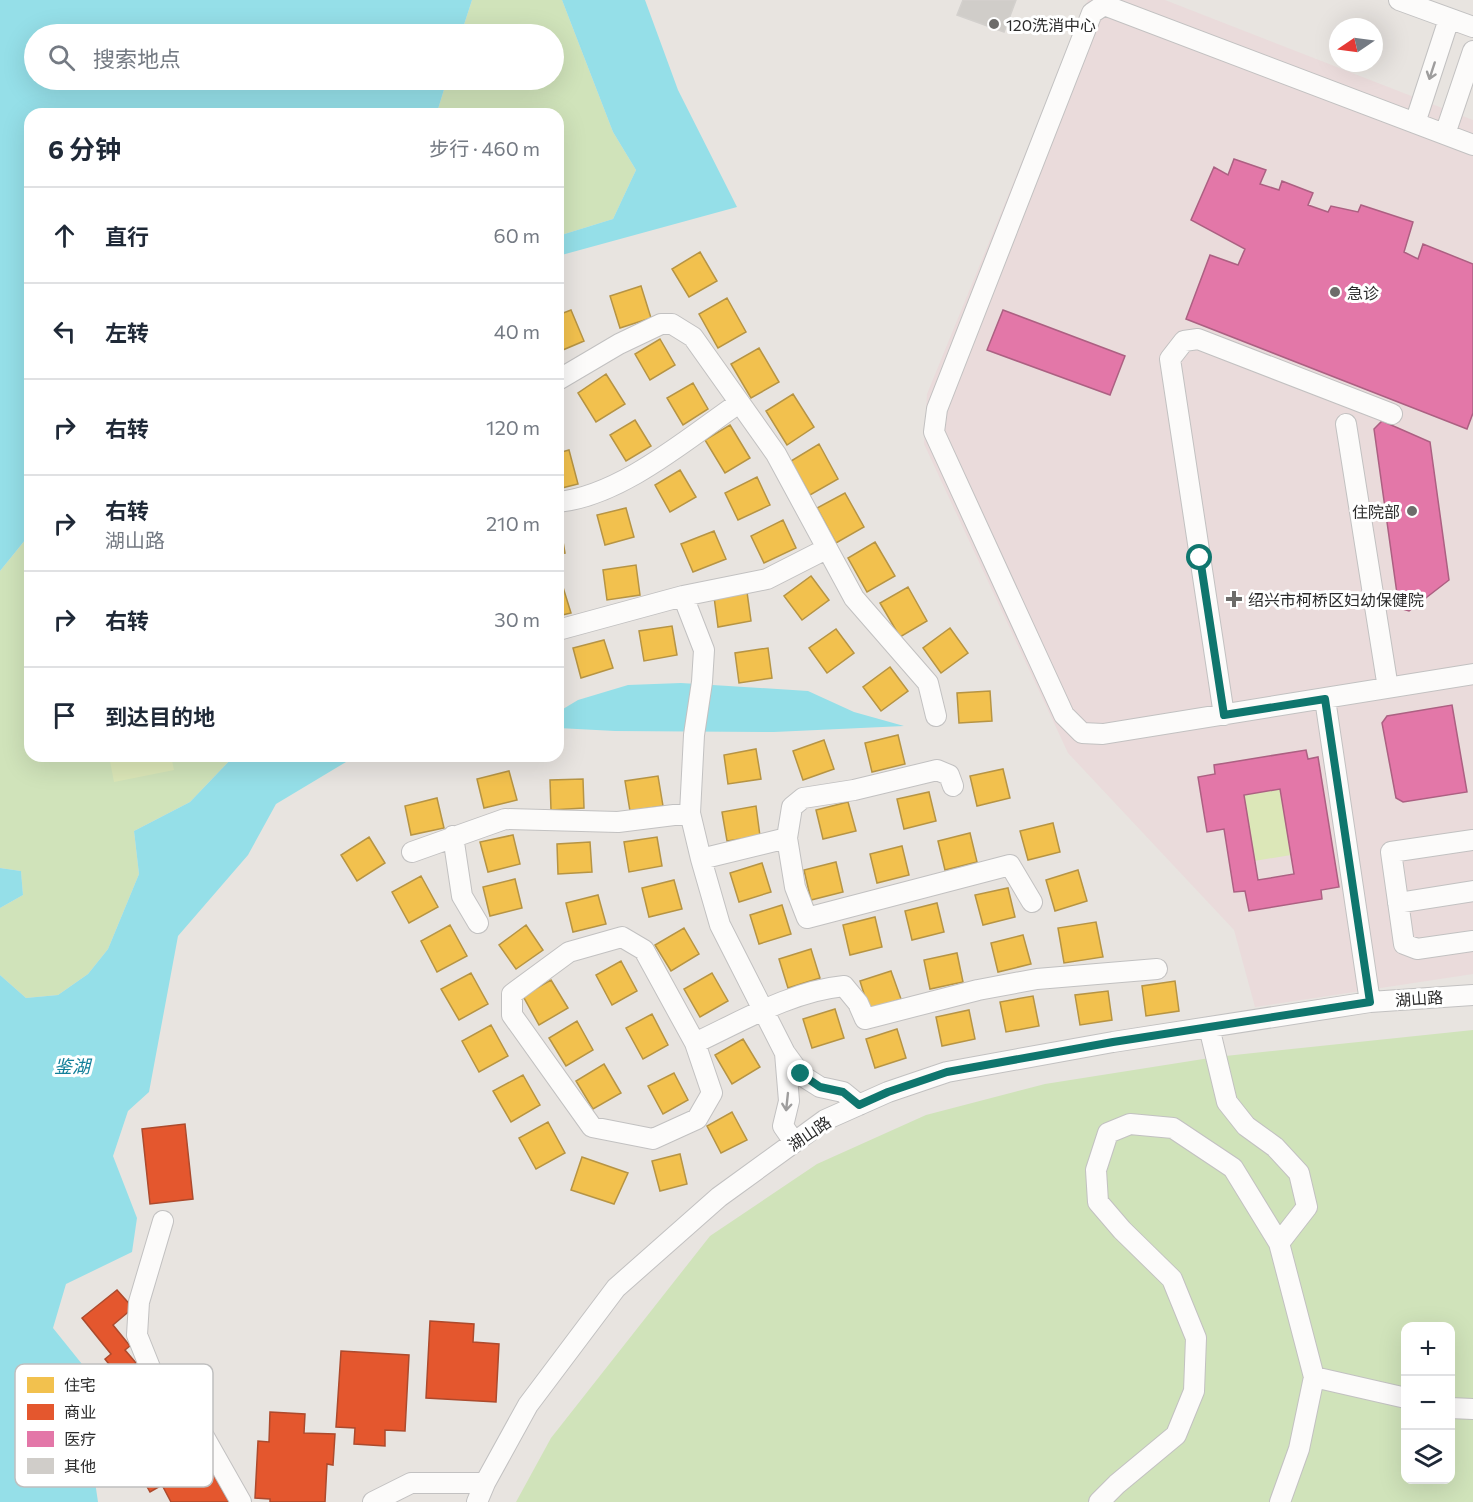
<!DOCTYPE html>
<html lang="zh">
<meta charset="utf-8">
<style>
:root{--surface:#fff;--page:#f2f2f3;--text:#1f2937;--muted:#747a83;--line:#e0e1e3}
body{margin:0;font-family:Commissioner,"Noto Sans SC",sans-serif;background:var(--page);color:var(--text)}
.controls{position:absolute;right:18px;bottom:18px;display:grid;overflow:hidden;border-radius:12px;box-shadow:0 6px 24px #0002}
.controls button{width:54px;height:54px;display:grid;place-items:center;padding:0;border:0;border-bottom:2px solid var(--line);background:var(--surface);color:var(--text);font:30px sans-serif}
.compass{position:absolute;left:1329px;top:18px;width:54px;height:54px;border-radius:50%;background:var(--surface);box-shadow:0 6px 24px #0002;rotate:257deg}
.stop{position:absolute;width:18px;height:18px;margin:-14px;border:4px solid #0f766e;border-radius:50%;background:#fff}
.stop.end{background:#0f766e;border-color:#fff;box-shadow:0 2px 6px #0008}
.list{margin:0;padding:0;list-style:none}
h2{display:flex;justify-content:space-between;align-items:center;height:78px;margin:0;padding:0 24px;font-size:26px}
h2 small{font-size:20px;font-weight:400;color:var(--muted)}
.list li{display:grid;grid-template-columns:39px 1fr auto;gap:18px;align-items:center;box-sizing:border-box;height:96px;padding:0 24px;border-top:2px solid var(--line)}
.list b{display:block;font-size:22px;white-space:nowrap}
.list p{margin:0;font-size:20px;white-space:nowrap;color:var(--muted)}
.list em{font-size:20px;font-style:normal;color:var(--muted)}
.icon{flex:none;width:33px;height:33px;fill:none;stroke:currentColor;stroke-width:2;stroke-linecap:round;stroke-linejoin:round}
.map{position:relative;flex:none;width:1473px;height:1502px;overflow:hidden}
.search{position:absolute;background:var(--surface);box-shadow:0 6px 24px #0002;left:24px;top:24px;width:540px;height:66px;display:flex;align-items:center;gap:15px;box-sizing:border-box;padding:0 21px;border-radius:33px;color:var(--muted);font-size:22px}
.panel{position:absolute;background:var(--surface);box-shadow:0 6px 24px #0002;left:24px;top:108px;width:540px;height:654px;border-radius:18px}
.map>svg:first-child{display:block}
</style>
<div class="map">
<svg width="1473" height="1502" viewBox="0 0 1473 1502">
<rect width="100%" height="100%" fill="#e8e4e0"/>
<path fill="#eadbdb" d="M1088 0H1165L1473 120V974L1255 1007 1234 930 1068 753 924 444 927 394Z"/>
<path fill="#d0e3ba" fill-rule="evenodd" d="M472 0H562L613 132 636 170 613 219 558 236V114H439L438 109 447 80H554V34H461Z
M30 534V756H234L190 802 134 831 139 874 108 949 88 974 58 995 26 998 0 975V908L23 895 21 871 0 868V571Z
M1473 1030V1502H516L551 1438 710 1236 817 1164 926 1115 1045 1084 1216 1057ZM1406 1326H1450V1480H1406Z"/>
<path fill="#dce7b8" d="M109 756H171L174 770 114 782Z
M1280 789 1291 855 1254 861 1244 795Z"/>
<path fill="#95dfe8" d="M0 0H472L461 34H34V80H447L438 109 439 114H30V534L0 571Z
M562 0H645L678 90 737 207 558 256V236L613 219 636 170 613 132Z
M681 683 808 691 854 712 904 726 774 732 615 731 558 728V712L578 700 628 685Z
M234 756H356L276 804 248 855 178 936 149 1092 128 1111 113 1156 137 1218 132 1252 66 1284 53 1328 98 1384 103 1412 101 1440 93 1468 98 1502H0V975L26 998 58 995 88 974 108 949 139 874 134 831 190 802Z
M0 868 21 871 23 895 0 908Z"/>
<path fill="#f2c14e" stroke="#b69444" stroke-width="1.5" d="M700 252 717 281 689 297 672 269Z
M641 286 651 318 620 328 610 296Z
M727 298 746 332 718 348 699 314Z
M571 310 584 341 558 352V315Z
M660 339 675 365 650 380 635 354Z
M759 348 779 382 751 398 731 364Z
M606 374 625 404 596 422 578 393Z
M693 383 708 409 683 425 667 398Z
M793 394 814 427 787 445 766 411Z
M635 420 651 446 626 461 610 435Z
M730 425 750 458 725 473 705 440Z
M819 444 838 479 810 495 791 461Z
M569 450 578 484 558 489V453Z
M680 470 696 497 670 512 655 485Z
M757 477 770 505 738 520 725 493Z
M845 493 864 527 836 543 817 508Z
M626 508 634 537 605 545 597 515Z
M783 520 796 548 764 563 751 536Z
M558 524H560L565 553 558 554Z
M714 531 726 559 693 572 681 544Z
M875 542 895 576 867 592 848 558Z
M636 565 640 595 607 600 603 570Z
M811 576 829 600 802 620 784 596Z
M562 584 571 613 558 616V585Z
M908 587 927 621 900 637 880 603Z
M747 592 751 621 718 627 714 597Z
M672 626 677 655 644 661 639 631Z
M950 628 968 653 941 673 923 648Z
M836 629 854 653 827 673 809 648Z
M604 640 613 668 581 678 573 648Z
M768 648 772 678 739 683 735 653Z
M890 667 908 691 881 711 863 687Z
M990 691 992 721 959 723 957 693Z
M898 735 905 764 872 772 865 743Z
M824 740 834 769 803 780 793 751Z
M756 749 761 779 728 784 724 755Z
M1003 769 1010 798 977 806 970 776Z
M509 771 517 800 484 808 477 779Z
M658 776 663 806 630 811 625 781Z
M583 779 584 808 551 810 550 780Z
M929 792 936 821 904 829 897 799Z
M437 798 444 828 411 835 405 806Z
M848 802 856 831 823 839 816 810Z
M756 806 760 836 727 841 722 812Z
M1053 823 1060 852 1028 860 1020 831Z
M970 833 977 862 945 870 938 841Z
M513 835 520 864 488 872 480 842Z
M369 837 385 863 357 881 341 855Z
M657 837 662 866 629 872 624 842Z
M590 842 592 872 558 874 557 844Z
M902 846 909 875 877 883 870 854Z
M836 862 843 892 811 900 804 870Z
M762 863 771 892 739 902 730 873Z
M1078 870 1087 901 1055 911 1046 880Z
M421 876 438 907 409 923 392 892Z
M515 879 522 908 490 916 483 887Z
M674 880 682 909 649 917 642 888Z
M1008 888 1015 917 983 925 975 895Z
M598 895 606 924 573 932 566 903Z
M937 903 944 932 912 940 905 911Z
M782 905 791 934 759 944 750 915Z
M875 917 882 947 850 955 843 925Z
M1096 922 1103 957 1064 963 1058 928Z
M450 925 467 956 437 972 421 941Z
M526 925 543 950 516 969 499 945Z
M684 928 699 954 671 971 655 945Z
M1023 935 1031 964 998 972 991 943Z
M811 949 820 978 788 988 779 959Z
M957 953 963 982 930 989 924 960Z
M621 961 637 991 612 1005 596 975Z
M891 971 901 999 869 1010 860 981Z
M471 973 488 1004 459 1020 441 989Z
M712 973 728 1001 700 1017 684 989Z
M551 980 568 1008 539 1025 523 996Z
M1175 981 1179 1011 1146 1016 1142 986Z
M1108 991 1112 1020 1080 1025 1075 995Z
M1033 996 1039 1026 1006 1032 1000 1002Z
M835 1009 844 1038 812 1048 803 1019Z
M969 1010 975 1039 942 1046 936 1017Z
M652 1014 668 1045 643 1059 626 1028Z
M577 1021 593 1050 566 1066 549 1038Z
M491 1025 508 1056 479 1072 462 1041Z
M897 1029 906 1058 875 1068 866 1039Z
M743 1039 760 1067 732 1084 715 1055Z
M604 1064 621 1093 593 1109 576 1081Z
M674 1073 688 1100 663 1114 648 1086Z
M523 1075 540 1105 511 1122 493 1091Z
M732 1112 747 1140 721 1153 707 1126Z
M548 1122 565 1153 536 1169 519 1138Z
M680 1154 687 1184 660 1191 652 1161Z
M582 1157 628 1173 614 1204 571 1190Z"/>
<path fill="#e4572e" stroke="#ac4a2d" stroke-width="1.5" d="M185 1124 193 1199 150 1204 142 1129Z
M117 1290 133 1308 113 1325 130 1346 125 1350 136 1363 119 1377 105 1359 111 1354 82 1318Z
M430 1321 474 1324 473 1342 499 1344 496 1402 426 1398Z
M341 1351 409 1355 405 1431 385 1430V1446L354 1444 355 1428 336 1427Z
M270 1412 305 1414 304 1433 335 1434 333 1465 327 1464 325 1502H270V1499L255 1498 258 1441 269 1442Z
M182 1419 229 1502H171L162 1485 150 1492 127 1451Z"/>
<path fill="#e377a8" stroke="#ac6082" stroke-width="1.5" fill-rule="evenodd" d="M1234 159 1266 170 1260 184 1279 190 1282 181 1313 193 1308 205 1328 212 1331 206 1358 212 1361 205 1413 222 1404 252 1418 259 1423 244 1473 264V413L1467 429 1186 319 1210 255 1238 265 1245 249 1191 220 1214 167 1228 175Z
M1003 310 1125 356 1110 395 987 350Z
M1382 421 1430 442 1449 580 1409 611 1399 608 1374 429Z
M1452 705 1467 792 1403 802 1396 798 1382 723 1387 716Z
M1306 750 1308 759 1318 757 1339 887 1321 890 1322 899 1249 911 1245 891 1234 892 1224 829 1207 832 1198 777 1215 774 1214 765ZM1280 789 1294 874 1258 880 1244 795Z"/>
<path fill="#d0cdc9" stroke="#d3d0cd" stroke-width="1.5" d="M963 0H1016L1004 32 957 15Z"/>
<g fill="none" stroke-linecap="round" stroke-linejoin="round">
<defs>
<path id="minor" d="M1399 0 1473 27
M1415 123 1449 19
M1445 134 1473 51
M1473 145 1104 5 1092 13 937 409 934 432 1064 715 1082 733 1103 734 1473 674
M558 380 619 344 661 324H672L693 337 776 454 854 598 928 683 936 716
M1346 424 1388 688
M558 502C621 496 688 438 739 403
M683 596 704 650 702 682 694 735 690 813 701 859 720 925 785 1053
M558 630 683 596 767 579 826 549
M1325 699 1370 1002
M1224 715 1170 359 1184 341 1198 339 1392 414
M953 786 949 775 937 770 854 790 803 798 792 807 787 838 795 887 807 918 1010 865 1032 902
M453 836 462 896 478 923
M1473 840 1391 852 1404 944 1417 949 1473 941
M412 852 505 819 618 822 690 813
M701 859 787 838
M1398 903 1473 891
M622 937 644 950 695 1043 712 1093 697 1119 653 1139 592 1127 512 1015V994L569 952Z
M1209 1027 1227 1102 1246 1126 1275 1147 1299 1173 1307 1207 1279 1243
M695 1043C742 1021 792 991 844 986L858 1003 865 1019 978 990 1037 979 1157 969
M794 1142 783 1126 789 1101 785 1053 801 1075 820 1087 843 1092 859 1105
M163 1221 139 1302 137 1335 159 1390 194 1419 241 1502
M1314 1377 1406 1398
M1450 1408 1473 1409
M373 1502 411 1483H485
M477 1502 485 1483 528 1405 616 1288 719 1197 825 1120 888 1092 947 1072 1113 1042 1370 1002 1473 995
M1099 1502 1117 1484 1176 1435 1194 1391 1196 1338 1172 1279 1122 1230 1098 1202 1096 1170 1108 1133 1130 1124 1173 1128 1233 1168 1279 1243 1314 1377 1299 1449 1280 1502"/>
</defs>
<use href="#minor" stroke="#c2c1c1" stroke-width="22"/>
<use href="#minor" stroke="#fcfbfa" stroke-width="20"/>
</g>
<defs><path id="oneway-shaft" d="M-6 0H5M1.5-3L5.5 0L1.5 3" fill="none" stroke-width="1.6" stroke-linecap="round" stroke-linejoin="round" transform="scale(1.5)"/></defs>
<g stroke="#9e9d9d">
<use href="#oneway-shaft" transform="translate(1432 71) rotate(108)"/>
<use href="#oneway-shaft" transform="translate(787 1102) rotate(96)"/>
</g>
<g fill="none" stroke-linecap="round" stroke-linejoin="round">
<path stroke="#0f766e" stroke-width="8" d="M801 1074 820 1087 843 1092 859 1105 888 1092 947 1072 1113 1042 1370 1002 1325 699 1224 715 1200 558"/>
</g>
<g fill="#6d6c6a" stroke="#fff" stroke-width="2">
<circle cx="994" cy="24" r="6"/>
<circle cx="1335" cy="292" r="6"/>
<circle cx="1412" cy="511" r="6"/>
<path d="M1231 590h6v6h6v6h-6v6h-6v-6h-6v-6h6z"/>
</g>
<g text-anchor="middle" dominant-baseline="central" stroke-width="6" stroke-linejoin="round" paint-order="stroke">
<g font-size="16" fill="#2b2b2b" stroke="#fff" text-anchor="start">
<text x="1006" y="24">120洗消中心</text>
<text x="1347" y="292">急诊</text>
<text x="1400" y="511" text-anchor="end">住院部</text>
<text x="1248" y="599">绍兴市柯桥区妇幼保健院</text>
</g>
<g font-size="16" fill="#2b2b2b" stroke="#fff">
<text transform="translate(1419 998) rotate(-4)">湖山路</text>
<text transform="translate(809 1133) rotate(-34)">湖山路</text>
</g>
<g font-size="18" font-style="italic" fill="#107e99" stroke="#fff">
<text x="72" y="1066">鉴湖</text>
</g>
</g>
<rect x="15" y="1364" width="198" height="123" rx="9" fill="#fff" stroke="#bfbfbf" stroke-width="1.5"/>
<rect x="27" y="1377" width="27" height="16" fill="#f2c14e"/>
<rect x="27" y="1404" width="27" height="16" fill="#e4572e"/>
<rect x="27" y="1431" width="27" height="16" fill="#e377a8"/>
<rect x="27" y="1458" width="27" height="16" fill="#d0cdc9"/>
<g font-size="16" fill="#2b2b2b">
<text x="64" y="1391">住宅</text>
<text x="64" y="1418">商业</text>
<text x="64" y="1445">医疗</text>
<text x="64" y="1472">其他</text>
</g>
</svg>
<div class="controls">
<button>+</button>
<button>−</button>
<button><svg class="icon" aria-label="layers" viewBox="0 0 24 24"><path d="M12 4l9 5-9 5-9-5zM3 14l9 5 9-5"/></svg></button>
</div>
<svg class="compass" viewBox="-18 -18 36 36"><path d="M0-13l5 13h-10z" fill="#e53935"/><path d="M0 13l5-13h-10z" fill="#747a83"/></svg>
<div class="stop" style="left:1200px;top:558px"></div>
<div class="stop end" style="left:801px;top:1074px"></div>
<div class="search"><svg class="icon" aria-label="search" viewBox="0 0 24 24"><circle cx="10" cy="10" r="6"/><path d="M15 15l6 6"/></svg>搜索地点</div>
<section class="panel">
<h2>6 分钟<small>步行 · 460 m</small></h2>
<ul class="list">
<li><svg class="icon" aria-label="ahead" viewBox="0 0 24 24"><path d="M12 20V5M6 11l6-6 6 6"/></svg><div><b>直行</b></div><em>60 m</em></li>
<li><svg class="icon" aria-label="left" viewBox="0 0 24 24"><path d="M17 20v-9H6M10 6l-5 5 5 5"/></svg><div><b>左转</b></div><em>40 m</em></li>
<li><svg class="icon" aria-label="right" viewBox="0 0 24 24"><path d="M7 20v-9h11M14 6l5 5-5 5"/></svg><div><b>右转</b></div><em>120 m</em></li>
<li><svg class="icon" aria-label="right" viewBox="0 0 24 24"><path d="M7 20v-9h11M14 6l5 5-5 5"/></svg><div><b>右转</b><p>湖山路</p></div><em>210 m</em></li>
<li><svg class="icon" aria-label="right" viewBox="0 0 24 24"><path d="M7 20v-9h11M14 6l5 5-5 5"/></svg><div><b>右转</b></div><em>30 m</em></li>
<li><svg class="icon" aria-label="arrive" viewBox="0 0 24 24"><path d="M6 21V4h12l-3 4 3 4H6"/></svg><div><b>到达目的地</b></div></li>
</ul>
</section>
</div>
